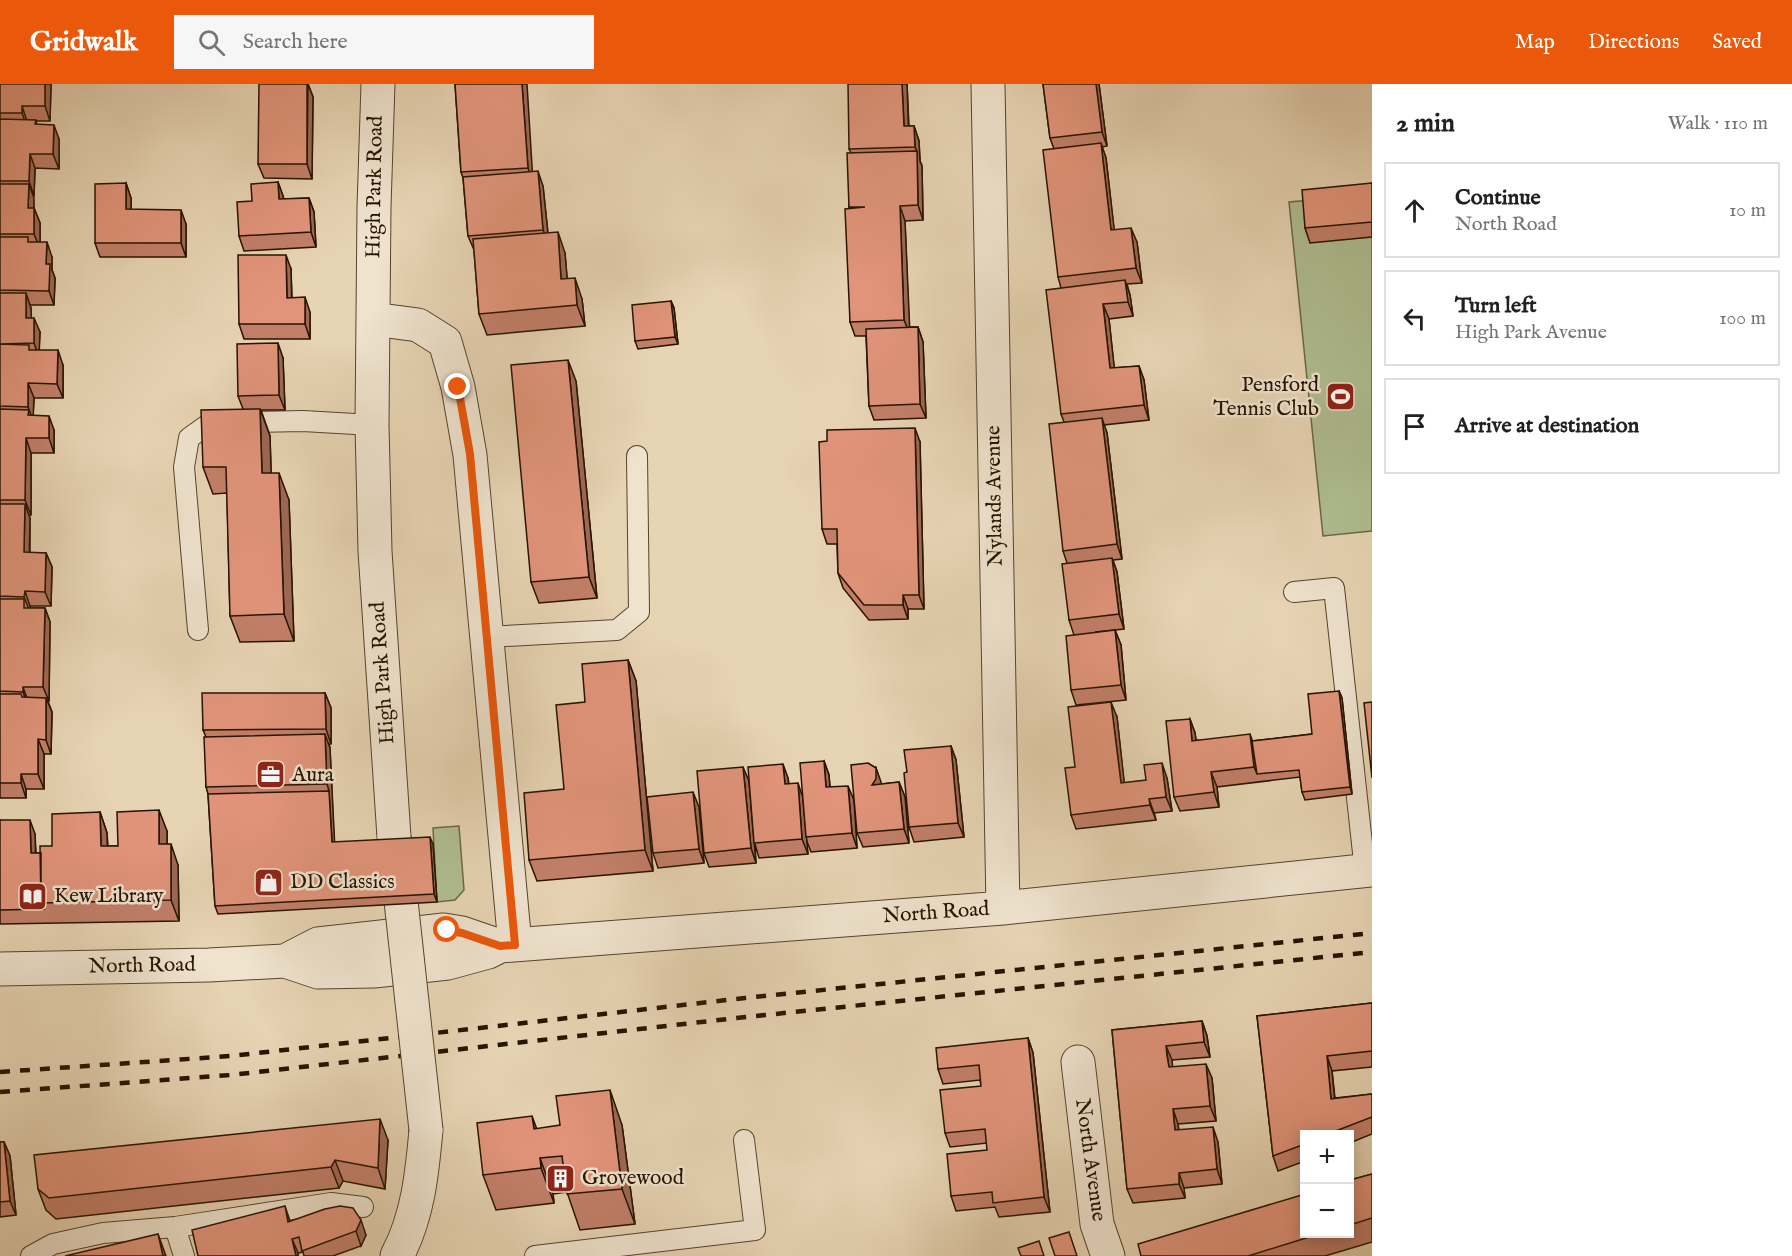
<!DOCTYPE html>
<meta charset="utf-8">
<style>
:root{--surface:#fff;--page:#f6f6f6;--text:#202124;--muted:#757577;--line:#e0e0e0;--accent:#ea580c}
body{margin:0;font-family:"IM FELL English",serif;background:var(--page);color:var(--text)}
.controls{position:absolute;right:18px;bottom:18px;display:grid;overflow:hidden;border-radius:0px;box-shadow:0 3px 15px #0003}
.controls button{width:54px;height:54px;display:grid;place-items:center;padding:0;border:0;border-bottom:2px solid var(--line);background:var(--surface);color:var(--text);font:30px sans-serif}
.stop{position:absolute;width:18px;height:18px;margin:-14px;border:4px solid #ea580c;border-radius:50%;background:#fff}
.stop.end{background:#ea580c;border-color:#fff;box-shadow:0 2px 6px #0008}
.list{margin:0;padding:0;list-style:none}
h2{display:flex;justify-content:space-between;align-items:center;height:78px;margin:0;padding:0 24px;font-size:26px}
h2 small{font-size:20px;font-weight:400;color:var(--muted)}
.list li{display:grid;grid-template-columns:39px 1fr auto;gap:18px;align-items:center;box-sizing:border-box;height:96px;margin:0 12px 12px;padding:0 12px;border:2px solid var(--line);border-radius:0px}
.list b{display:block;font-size:22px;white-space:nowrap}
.list p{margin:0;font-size:20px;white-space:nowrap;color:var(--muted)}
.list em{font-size:20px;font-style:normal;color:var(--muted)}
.icon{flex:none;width:33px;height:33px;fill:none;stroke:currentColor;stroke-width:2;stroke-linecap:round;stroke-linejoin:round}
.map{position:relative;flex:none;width:1372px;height:1172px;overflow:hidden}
header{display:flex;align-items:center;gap:36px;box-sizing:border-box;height:84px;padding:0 30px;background:var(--accent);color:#fff}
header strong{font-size:28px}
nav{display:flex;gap:33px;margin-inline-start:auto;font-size:21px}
.search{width:420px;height:54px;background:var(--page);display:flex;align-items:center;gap:15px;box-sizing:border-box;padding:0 21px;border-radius:0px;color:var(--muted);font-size:22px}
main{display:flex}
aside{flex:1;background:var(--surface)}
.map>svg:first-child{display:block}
</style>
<header>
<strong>Gridwalk</strong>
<div class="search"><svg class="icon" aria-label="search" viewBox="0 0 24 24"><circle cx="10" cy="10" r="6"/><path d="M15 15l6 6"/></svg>Search here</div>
<nav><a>Map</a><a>Directions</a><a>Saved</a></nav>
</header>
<main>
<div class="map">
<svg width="1372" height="1172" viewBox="0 0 1372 1172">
<rect width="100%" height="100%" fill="#e7d4b3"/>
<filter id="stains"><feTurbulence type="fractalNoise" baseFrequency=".00333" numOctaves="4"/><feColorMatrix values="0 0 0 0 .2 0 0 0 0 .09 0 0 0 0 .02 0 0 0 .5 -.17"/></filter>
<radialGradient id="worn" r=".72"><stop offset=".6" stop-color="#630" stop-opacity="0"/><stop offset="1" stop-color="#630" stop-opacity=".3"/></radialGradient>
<path fill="#afbe91" stroke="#6b6849" stroke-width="1.5" d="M1372 111V447L1323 452 1289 118Z
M459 742 464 806 455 816 437 818 433 744Z"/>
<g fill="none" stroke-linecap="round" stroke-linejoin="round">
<defs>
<path id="lane" d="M1294 508 1334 504 1365 787
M198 546 184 383 189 354 210 339 303 337 372 341
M487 553 617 546 639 528 637 372
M175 1143 184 1172
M31 1172 53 1160 103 1149 175 1143 331 1119 363 1123
M535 1172 755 1146 744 1056"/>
<path id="street" d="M378 0 374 123 372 341 375 467 394 753
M988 0 1003 824
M373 235 418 241 445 258 458 303 470 371 515 861
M285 877 318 860 444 846 462 849 500 862
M0 885 209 881 285 877 318 888 374 887 448 879 488 868 500 862 1003 824 1372 786
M1078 978 1097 1140 1108 1172
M397 1172C418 1132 422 1090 426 1046"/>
</defs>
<use href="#lane" stroke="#57432e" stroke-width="22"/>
<use href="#street" stroke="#57432e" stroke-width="35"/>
<use href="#lane" stroke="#efe3ce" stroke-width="20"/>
<use href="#street" stroke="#efe3ce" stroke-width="33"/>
<path stroke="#271301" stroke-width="4.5" stroke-dasharray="10 10" stroke-linecap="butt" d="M0 988 231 972 745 914 1372 849
M0 1008 231 991 746 933 1372 868"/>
<defs>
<path id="street-bridge" d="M394 753 426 1046"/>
</defs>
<use href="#street-bridge" stroke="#57432e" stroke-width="35" stroke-linecap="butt"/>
<use href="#street-bridge" stroke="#efe3ce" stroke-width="33"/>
</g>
<path fill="#c27f69" stroke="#271301" stroke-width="1.5" d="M0 0H51L50 37H36L37 40 59 55V85L35 84 34 112H33L34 124 40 139V158L52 173V186L55 194 54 221H30L31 224V234L40 248 39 266 63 281V314H34L33 332 54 346V369H31V431H29L30 434V469H46L52 483 51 522H30V524H45L50 538 49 617H48L52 628 51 670H44V705H26V714H0Z
M308 0 313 13 312 95 264 94 258 80Z
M455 0 532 88 543 102 548 149 565 169 567 194 582 215 585 242 487 251 479 230 474 166 468 152 463 94 461 88Z
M907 0 909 42H914L919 57 920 77 922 82 923 136 905 137 909 243H918L923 258 926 334 874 336 869 322 866 252H855L850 238 849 123 851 69 849 65Z
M1043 0H1099L1107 62 1102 63 1106 74 1114 146 1137 158 1142 199 1127 200 1130 211 1133 232 1109 235 1114 284 1139 282 1144 296 1149 336 1104 341 1107 349 1122 475 1113 476 1117 488 1124 545 1095 548 1115 546 1121 561 1126 616 1076 621 1071 606 1074 551 1069 536 1067 479 1063 467 1064 338 1061 330V204L1058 193 1054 65 1050 54Z
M278 98 284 115 309 114 314 128 316 163 244 167 239 152 252 117Z
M126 99 131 114V126L186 140V173H100L95 159Z
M1372 99V153L1310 159 1305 144Z
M291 185 292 214 310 228V255H244L239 240Z
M671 217 674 224 678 260 638 265 635 257Z
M283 274 285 326H261L270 352 271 389 289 416 294 557 240 558 230 532 227 409 213 410 203 383 243 325 238 312Z
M576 297 597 514 539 519 531 498Z
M920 358 924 525H908V535L869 536 843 504 838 489 837 460H827L822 445Z
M628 576 636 597 653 787 537 797 529 776 564 705 585 618Z
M1339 607 1342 614 1352 710 1305 716 1302 708 1300 693 1217 703 1219 723 1180 727 1174 713 1190 635 1195 649 1196 656 1252 657 1312 650Z
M325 609 331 624V660H329L330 664 334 758 433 760 437 818 218 830 215 822 208 710 206 703V653L203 646Z
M1117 633 1124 699 1167 694 1172 727 1154 729 1156 736 1076 745 1071 731 1075 683Z
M951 662 956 676 964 753 914 758 909 743 907 688Z
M824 677 829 691 830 703 854 716 857 764 811 768 806 755 808 770 759 774 755 760 756 779 709 783 704 769 749 697 788 694 789 700 802 713Z
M876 684 881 700 899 698 905 713 909 759 863 763 857 749Z
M699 723 704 779 658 784 653 769Z
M100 728 107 749 108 762H118L167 747V760L178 781 179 837 0 840V736L35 750 36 769H41L52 762Z
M1372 919V983L1332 987 1335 1014 1372 1010V1050L1350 1059V1050H1305V1077L1278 1087 1273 1072 1257 932Z
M1202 937 1207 952 1210 973 1172 976V983L1212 994 1216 1037 1178 1040 1179 1046 1218 1058 1222 1100 1184 1104 1185 1114 1133 1119 1127 1105 1112 946Z
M1028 954 1033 969 1050 1128 999 1133 995 1123 956 1127 951 1112 987 1066V1059L950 1063 945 1049 981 1002 980 996 943 1000 938 985Z
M622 1041 635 1140 580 1146 567 1108 553 1110 554 1119 496 1126 483 1091 537 1045Z
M388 1056 385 1105 343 1097 339 1104 56 1135 46 1126 38 1105Z
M0 1058H4L10 1072 16 1131 0 1133Z
M1372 1090V1158L1325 1172H1141L1305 1149H1350V1096Z
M325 1125 366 1151 361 1162 333 1172H304L303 1168 298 1169V1172H198Z"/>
<path fill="#9e6855" stroke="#271301" stroke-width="1.5" d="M45 0H51L50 37 45 22Z
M308 0 313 13 312 95 307 80Z
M522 0H527L533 98 528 84Z
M902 0H907L909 57 904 42Z
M1096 0H1099L1107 62 1102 48Z
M22 22 27 37V44L22 29Z
M54 41 59 55V85L53 70Z
M914 42 919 57 920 77 922 82 923 136 918 121 917 68 915 63Z
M1101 59 1106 74 1116 161 1111 146Z
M30 70 35 84 34 112 29 97Z
M538 87 543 102 549 160 543 146Z
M278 98 283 112 285 130 279 115Z
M126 99 131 114V140L126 125Z
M29 100 34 114V139L28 124Z
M309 114 314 128 316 163 311 148Z
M900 122 905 137 910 250 904 236Z
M34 124 40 139V165L34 150Z
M181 126 186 140V173L181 159Z
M1131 144 1137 158 1142 199 1136 184Z
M558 148 565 169 569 216 561 195Z
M47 158 52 173V186L55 194 54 221 49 207 46 180Z
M286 171 291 185 292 228 287 214Z
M575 194 582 215 585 242 577 221Z
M1125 196 1130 211 1133 232 1128 218Z
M26 209 31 224 32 248 26 234Z
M305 213 310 228V255L305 240Z
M671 217 674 224 678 260 675 253Z
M1103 220 1109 235 1116 299 1110 284Z
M34 234 40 248 39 273 34 259Z
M918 243 923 258 926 334 920 320Z
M278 259 283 274 285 326 279 311Z
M58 266 63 281V314L57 300Z
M568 276 576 297 597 514 589 493Z
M1139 282 1144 296 1149 336 1144 321Z
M28 299 34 314 33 337 28 323Z
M260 325 270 352 272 416 262 389Z
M49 332 54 346V369L49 354Z
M1102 334 1107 349 1122 475 1117 460Z
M915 344 920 358 924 525 919 511Z
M26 354 31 369V431L25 416Z
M279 389 289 416 294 557 284 530Z
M25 420 30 434 29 483 24 468Z
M46 469 52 483 51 522 45 508Z
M1112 474 1117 488 1124 545 1119 530Z
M25 507 30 522V528L24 513Z
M903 511 908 525V535L903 521Z
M45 524 50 538 49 617 43 603Z
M1115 546 1121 561 1126 616 1121 601Z
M628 576 636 597 653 787 645 766Z
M23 603 28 617V622L23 608Z
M1339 607 1342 614 1352 710 1350 703Z
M325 609 331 624V660L326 645Z
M46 614 52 628 51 670 46 656Z
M1111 618 1117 633 1126 714 1121 699Z
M1190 635 1195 649 1198 671 1192 657Z
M325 650 330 664 335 766 332 758 329 707 327 700Z
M1250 650 1255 664 1257 690 1254 683Z
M38 655 44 670V705L38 690Z
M951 662 956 676 964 753 958 739Z
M824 677 829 691 831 718 826 703Z
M1162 679 1167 694 1172 727 1166 713Z
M783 680 788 694 790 715 785 700Z
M743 683 749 697 756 779 751 764Z
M876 684 881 698 882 709 872 701Z
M1211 688 1217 703 1219 723 1214 708Z
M21 690 26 705V714L21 699Z
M899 698 905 713 909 759 904 745Z
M798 699 803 714 808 770 802 755Z
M848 702 854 716 857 764 852 749Z
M693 708 699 723 704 779 699 765Z
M1149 715 1154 729 1156 736 1150 721Z
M159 726 167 747V781L159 760Z
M100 728 107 749 108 783 101 762Z
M30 736 35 750 36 783 31 769Z
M430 753 433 760 437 818 434 810Z
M171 760 178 781 179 837 171 816Z
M1202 937 1207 952 1210 973 1204 958Z
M1028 954 1033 969 1050 1128 1044 1113Z
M1166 962 1172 976 1174 998 1169 983Z
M1327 972 1332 987 1336 1029 1331 1015Z
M1206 980 1212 994 1216 1037 1210 1022Z
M610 1006 622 1041 635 1140 622 1105Z
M1173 1025 1178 1040 1180 1061 1175 1046Z
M532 1032 545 1067 534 1045Z
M380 1035 388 1056 385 1105 378 1084Z
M1213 1043 1218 1058 1222 1100 1217 1085Z
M4 1058 10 1072 16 1131 10 1117Z
M540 1074 553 1110 554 1119 541 1084Z
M335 1076 343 1097 339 1104 331 1083Z
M1179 1089 1184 1104 1185 1114 1179 1100Z
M285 1122 290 1137 294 1153 288 1138Z
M361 1136 366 1151 361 1162 356 1147Z
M158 1150 166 1172H163Z
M292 1155 298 1169V1172H296Z"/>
<path fill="#e1947a" stroke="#271301" stroke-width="1.5" d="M0 0H45V22H22V29H0Z
M259 0H307V80H258Z
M455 0H522L528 84 461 88Z
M848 0H902L904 42H914L915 63 849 65Z
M1043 0H1096L1102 48 1050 54Z
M0 35 36 36 35 40 54 41 53 70H30L29 97H0Z
M1101 59 1111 146 1131 144 1136 184 1058 193 1043 66Z
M917 67 918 121 900 122 904 236 850 238 845 125 865 123H849L847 69Z
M538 87 543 146 468 152 463 93Z
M278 98 279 115 309 114 311 148 239 152 237 118 252 117 251 100Z
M126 99V125L181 126V159H95V100Z
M1372 99V138L1305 144 1302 106Z
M0 100H29L28 124H34V150H0Z
M558 148 561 195 575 194 577 221 479 230 473 155Z
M0 153H28V158H47L46 180H50L49 207 0 206Z
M238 171H286L287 214 305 213V240H239Z
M1125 196 1128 218 1103 220 1110 284 1139 282 1144 321 1061 330 1046 206Z
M0 209H26V234H34V259L0 260Z
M671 217 675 253 635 257 632 221Z
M918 243 920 320 869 322 866 245Z
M278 259 279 311 238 312 237 260Z
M0 260 29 261V266H58L57 300 28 299V323L0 322Z
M568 276 589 493 531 498 511 281Z
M0 325 29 326 28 331 49 332V354H26L25 416H0Z
M260 325 262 389H279L284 530 230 532 226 383H203L201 326Z
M1102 334 1117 460 1063 467 1049 340Z
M915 344 919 511H903V521H864L838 489 837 445H822L819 358 827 357V346Z
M0 420H25L24 468 46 469 45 508 25 507 24 513 0 512Z
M1112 474 1119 530 1069 536 1062 480Z
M0 515H24V524H45L43 603H23V608L0 607Z
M1115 546 1121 601 1071 606 1066 552Z
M628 576 645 766 529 776 524 709 564 705 556 621 585 618 582 580Z
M1339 607 1350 703 1302 708 1299 686 1257 690 1252 657 1312 650 1308 610Z
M202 609H325L326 645 203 646Z
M0 610H21L22 613 46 614V656L38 655V690H21V699H0Z
M1111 618 1121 699 1146 696 1144 681 1162 679 1166 713 1149 715 1150 721 1071 731 1065 684 1075 683 1068 623Z
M1372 618V694L1364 619Z
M1190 635 1192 657 1250 650 1254 683 1211 688 1214 708 1174 713 1166 637Z
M325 650 327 700 206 703 204 653Z
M951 662 958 739 909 743 904 689 907 688 904 666Z
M824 677 826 703 848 702 852 749 806 753 800 679Z
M868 679 876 684V695L872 701 899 698 904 745 857 749 851 681Z
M783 680 785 700 798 699 802 755 754 759 748 683Z
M743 683 751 764 704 769 697 687Z
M329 707 332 758 430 753 434 810 215 822 208 710Z
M693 708 699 765 653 769 647 713Z
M159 726V760H171V816L41 819 40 762H52V730L100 728 101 762H118L117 728Z
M0 736H30L31 769H41V819L44 825 0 826Z
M1372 919V967L1327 972 1331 1015 1372 1010V1033L1328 1050H1305V1060L1273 1072 1257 932Z
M1202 937 1204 958 1166 962 1167 972 1169 983 1206 980 1210 1022 1173 1025 1174 1037 1175 1046 1213 1043 1217 1085 1179 1089V1100L1127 1105 1112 946Z
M1028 954 1044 1113 993 1119 992 1108 951 1112 947 1070 987 1066 985 1045 945 1049 940 1006 981 1002 979 981 938 985 936 964Z
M610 1006 622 1105 567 1110 562 1072 540 1074 541 1084 483 1091 477 1039 532 1032 534 1045 560 1041 556 1012Z
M380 1035 378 1084 335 1076 331 1083 49 1114 38 1105 34 1071Z
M0 1058H4L10 1117 0 1118Z
M1372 1090V1134L1350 1141V1096Z
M1305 1110V1149H1322L1248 1172H1141L1138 1160Z
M285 1122 288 1138 325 1125 340 1122 353 1124 361 1136 356 1147 302 1167 299 1153 292 1155 296 1172H198L192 1146Z
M1069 1148 1077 1172H1055L1049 1154Z
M158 1150 163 1172H65Z
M1039 1157 1044 1172H1021L1018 1164Z"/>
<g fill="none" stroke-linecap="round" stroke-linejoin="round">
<path stroke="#ea580c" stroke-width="8" d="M447 846 462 849 500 862 515 861 470 370 458 303"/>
</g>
<defs>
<symbol id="stadium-square" viewBox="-11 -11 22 22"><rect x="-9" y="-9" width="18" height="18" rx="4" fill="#8f2418" stroke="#efe3ce"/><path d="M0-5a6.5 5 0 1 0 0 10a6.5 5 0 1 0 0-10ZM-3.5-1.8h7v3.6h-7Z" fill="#fff"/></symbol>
<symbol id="office-square" viewBox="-11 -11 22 22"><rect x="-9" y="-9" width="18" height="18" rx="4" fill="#8f2418" stroke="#efe3ce"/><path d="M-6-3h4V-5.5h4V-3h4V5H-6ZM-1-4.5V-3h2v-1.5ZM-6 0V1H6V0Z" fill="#fff"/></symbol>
<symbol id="shop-square" viewBox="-11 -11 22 22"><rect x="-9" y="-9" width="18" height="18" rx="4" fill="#8f2418" stroke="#efe3ce"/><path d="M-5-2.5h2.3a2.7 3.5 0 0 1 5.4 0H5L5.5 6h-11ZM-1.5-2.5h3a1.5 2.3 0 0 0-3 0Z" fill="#fff"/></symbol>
<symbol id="library-square" viewBox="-11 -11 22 22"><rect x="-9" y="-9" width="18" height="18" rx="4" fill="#8f2418" stroke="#efe3ce"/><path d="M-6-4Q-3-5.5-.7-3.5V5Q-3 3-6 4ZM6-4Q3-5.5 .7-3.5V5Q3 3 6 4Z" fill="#fff"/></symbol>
<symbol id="building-square" viewBox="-11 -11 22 22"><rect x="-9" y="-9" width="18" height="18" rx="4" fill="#8f2418" stroke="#efe3ce"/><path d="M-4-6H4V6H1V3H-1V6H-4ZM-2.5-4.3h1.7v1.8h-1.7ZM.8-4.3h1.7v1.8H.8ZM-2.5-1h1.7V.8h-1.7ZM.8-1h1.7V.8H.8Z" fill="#fff"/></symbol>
</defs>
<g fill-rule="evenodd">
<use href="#stadium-square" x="1324" y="296" width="33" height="33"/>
<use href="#office-square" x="254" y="674" width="33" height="33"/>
<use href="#shop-square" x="252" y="782" width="33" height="33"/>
<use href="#library-square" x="16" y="796" width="33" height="33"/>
<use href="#building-square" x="544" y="1078" width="33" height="33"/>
</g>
<g text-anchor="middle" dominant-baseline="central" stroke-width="5" stroke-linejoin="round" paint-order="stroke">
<g font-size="21" fill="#271301" stroke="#efe3ce">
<text transform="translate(375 103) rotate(-89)">High Park Road</text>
<text transform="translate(995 412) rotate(-91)">Nylands Avenue</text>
<text transform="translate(383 589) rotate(-94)">High Park Road</text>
<text transform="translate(936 829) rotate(-4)">North Road</text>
<text transform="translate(142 882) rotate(-1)">North Road</text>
<text transform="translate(1090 1076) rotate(82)">North Avenue</text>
</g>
<g font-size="21" fill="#271301" stroke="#efe3ce" text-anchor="start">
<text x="1319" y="301" text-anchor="end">Pensford<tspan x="1319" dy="24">Tennis Club</tspan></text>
<text x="292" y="691">Aura</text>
<text x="290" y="798">DD Classics</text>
<text x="54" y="812">Kew Library</text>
<text x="582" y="1094">Grovewood</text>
</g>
</g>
<rect width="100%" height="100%" filter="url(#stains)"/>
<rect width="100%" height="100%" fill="url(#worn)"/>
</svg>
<div class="controls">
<button>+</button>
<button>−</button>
</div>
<div class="stop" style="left:447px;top:846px"></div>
<div class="stop end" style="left:458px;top:303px"></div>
</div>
<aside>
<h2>2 min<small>Walk · 110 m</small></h2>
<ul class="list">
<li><svg class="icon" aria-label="ahead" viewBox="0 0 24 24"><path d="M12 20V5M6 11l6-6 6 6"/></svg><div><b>Continue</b><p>North Road</p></div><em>10 m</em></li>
<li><svg class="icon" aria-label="left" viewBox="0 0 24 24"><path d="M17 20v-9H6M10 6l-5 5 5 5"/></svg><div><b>Turn left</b><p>High Park Avenue</p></div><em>100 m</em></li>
<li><svg class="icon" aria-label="arrive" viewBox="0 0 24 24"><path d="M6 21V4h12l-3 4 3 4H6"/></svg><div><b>Arrive at destination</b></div></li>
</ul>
</aside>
</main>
